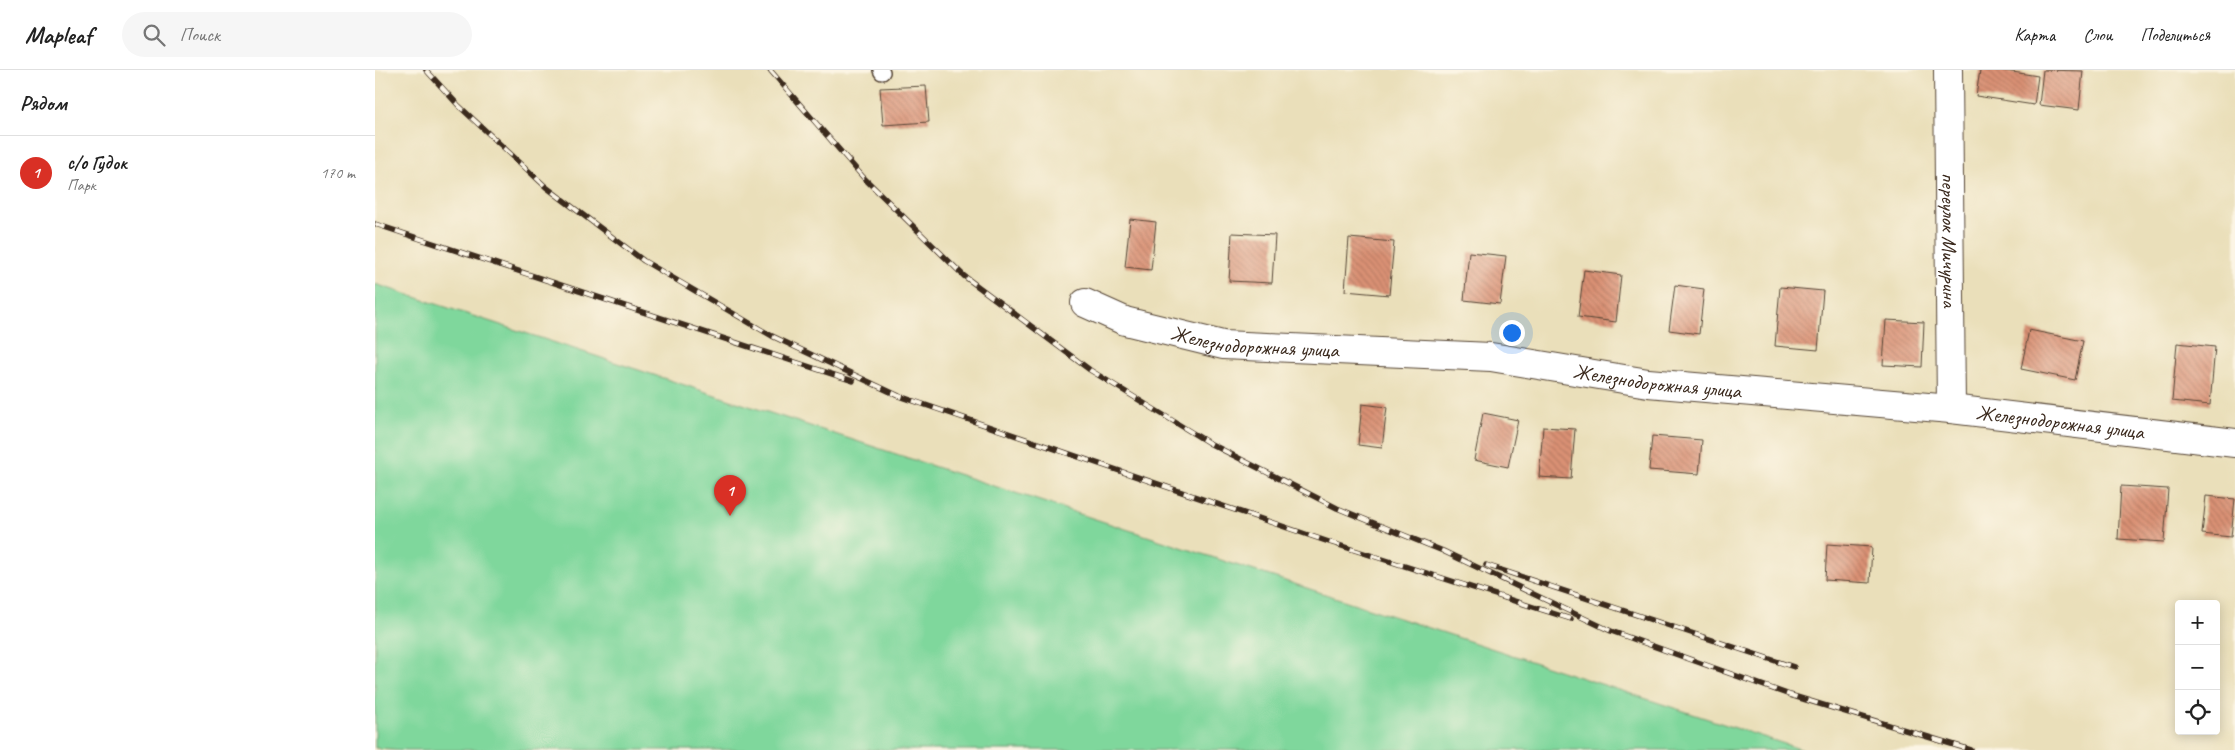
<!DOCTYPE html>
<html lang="ru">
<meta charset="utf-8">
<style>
:root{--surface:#fff;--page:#f6f6f6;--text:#222;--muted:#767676;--line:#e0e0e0;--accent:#d93025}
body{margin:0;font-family:Caveat,sans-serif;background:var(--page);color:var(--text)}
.controls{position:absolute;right:15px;bottom:15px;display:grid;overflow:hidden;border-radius:5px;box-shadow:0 2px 12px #0003}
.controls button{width:45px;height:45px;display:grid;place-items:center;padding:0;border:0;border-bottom:1px solid var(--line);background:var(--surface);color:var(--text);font:25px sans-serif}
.you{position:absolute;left:1136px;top:262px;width:18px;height:18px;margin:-12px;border:4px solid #fff;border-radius:50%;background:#1a73e8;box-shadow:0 0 0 8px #1a73e833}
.badge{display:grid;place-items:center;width:32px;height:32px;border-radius:50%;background:var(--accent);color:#fff;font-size:16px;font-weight:700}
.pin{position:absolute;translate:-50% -41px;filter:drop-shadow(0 1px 2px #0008)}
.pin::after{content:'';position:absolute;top:26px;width:18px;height:15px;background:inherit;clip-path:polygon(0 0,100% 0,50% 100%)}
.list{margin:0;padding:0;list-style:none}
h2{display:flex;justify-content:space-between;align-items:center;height:65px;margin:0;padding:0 20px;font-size:21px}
h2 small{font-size:16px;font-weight:400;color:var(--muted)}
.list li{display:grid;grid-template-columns:32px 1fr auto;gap:15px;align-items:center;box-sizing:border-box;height:75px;padding:0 20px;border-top:1px solid var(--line)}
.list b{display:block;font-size:19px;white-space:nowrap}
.list p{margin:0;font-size:16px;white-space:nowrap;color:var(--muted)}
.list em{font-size:16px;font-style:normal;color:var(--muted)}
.icon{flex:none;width:28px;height:28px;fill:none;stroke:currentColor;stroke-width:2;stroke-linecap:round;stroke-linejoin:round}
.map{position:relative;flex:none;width:1860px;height:680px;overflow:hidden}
header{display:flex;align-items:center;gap:30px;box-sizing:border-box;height:70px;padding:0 25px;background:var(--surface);border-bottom:1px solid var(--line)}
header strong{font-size:24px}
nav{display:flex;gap:28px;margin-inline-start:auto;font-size:18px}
.search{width:350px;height:45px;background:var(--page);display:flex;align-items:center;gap:12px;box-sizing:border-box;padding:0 18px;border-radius:28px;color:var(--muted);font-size:19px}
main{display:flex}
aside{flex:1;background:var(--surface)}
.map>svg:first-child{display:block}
</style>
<header>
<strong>Mapleaf</strong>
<div class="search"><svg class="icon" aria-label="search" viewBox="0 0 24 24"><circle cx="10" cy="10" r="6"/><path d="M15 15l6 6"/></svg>Поиск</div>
<nav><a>Карта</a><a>Слои</a><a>Поделиться</a></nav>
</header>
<main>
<aside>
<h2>Рядом<small></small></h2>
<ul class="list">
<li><span class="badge">1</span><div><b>с/о Гудок</b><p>Парк</p></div><em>170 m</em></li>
</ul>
</aside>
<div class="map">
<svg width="1860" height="680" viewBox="0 0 1860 680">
<defs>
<pattern id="building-back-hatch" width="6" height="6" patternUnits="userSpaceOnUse" patternTransform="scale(1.25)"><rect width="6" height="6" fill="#da9175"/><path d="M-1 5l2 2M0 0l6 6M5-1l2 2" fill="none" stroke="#b2775f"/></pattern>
</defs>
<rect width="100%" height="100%" fill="#fcf5e5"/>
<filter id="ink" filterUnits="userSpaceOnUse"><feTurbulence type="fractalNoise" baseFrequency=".02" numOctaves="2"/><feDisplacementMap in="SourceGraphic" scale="10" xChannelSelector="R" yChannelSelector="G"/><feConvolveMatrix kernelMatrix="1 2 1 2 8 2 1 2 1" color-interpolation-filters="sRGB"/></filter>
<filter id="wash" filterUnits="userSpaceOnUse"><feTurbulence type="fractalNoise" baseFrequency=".0096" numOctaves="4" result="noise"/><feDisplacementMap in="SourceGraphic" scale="20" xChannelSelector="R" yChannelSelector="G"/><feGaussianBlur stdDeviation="1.12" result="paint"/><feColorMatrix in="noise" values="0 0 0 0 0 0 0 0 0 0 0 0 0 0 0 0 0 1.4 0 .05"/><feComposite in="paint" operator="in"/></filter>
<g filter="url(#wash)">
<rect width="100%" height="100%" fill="#eadfba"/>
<path fill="#7fd79c" stroke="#5d805d" d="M0 214 1428 680H31L0 678Z"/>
<g id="blocks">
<path fill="url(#building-back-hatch)" d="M1605 0H1625L1663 6 1659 35 1601 26Z
M1668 0 1708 1 1704 40 1664 35Z
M551 16 554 52 508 55 505 18Z
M755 149 781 152 776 200 750 197Z
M857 163 900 165 897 213 854 211Z
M974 168 1019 172 1014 225 970 221Z
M1094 182 1131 186 1125 234 1089 230Z
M1209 200 1246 205 1241 252 1203 247Z
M1300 215 1329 219 1324 264 1294 260Z
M1405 217 1448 221 1443 280 1400 276Z
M1511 250 1549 252 1547 297 1508 295Z
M1654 260 1708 271 1700 310 1646 299Z
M1802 273 1840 277 1835 335 1797 331Z
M987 334 1012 337 1007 378 983 375Z
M1108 343 1143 350 1133 397 1099 390Z
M1168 357 1200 359 1196 409 1164 407Z
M1277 366 1327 370 1324 404 1274 400Z
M1746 416 1793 419 1789 472 1743 469Z
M1831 426 1860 429 1856 467 1827 464Z
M1452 474 1497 477 1495 513 1450 510Z"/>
</g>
</g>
<g filter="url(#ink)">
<use href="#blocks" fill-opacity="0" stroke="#554535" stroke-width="1"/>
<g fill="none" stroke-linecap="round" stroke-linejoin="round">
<defs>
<path id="lane" d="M506 0 507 2"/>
<g id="street">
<path id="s1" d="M1573 0 1576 339"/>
<path id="s2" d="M710 233 750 251 848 275 1116 287 1273 313 1576 339 1860 373"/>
</g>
</defs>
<use href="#lane" stroke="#554535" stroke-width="18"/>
<use href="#street" stroke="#554535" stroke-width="30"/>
<use href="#lane" stroke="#fff" stroke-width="15"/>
<use href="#street" stroke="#fff" stroke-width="28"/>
<defs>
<path id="rail" d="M51 0 84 36 171 117 269 191 397 266 524 326 951 471 1196 549
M395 0 488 107 589 206 715 300 834 373 962 438 1068 481 1236 561 1415 625 1596 680
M0 154 478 311
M1111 495 1419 597"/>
</defs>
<use href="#rail" stroke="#3b2a1e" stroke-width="5.5"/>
<use href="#rail" stroke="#fcf5e5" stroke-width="4" stroke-dasharray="11" stroke-linecap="butt"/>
</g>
</g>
<g text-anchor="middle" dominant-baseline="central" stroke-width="4" stroke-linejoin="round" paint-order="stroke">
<g font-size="21" fill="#3b2a1e" stroke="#fcf5e5">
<text stroke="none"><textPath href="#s1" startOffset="170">переулок Мичурина</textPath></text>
<text stroke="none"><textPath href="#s2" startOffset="176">Железнодорожная улица</textPath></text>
<text stroke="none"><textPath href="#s2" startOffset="581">Железнодорожная улица</textPath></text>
<text stroke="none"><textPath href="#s2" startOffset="986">Железнодорожная улица</textPath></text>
</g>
</g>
</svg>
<div class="controls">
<button>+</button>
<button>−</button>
<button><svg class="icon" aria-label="locate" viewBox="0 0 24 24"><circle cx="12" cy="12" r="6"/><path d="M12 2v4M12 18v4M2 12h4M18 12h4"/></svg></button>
</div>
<div class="you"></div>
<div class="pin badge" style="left:355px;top:446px">1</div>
</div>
</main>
